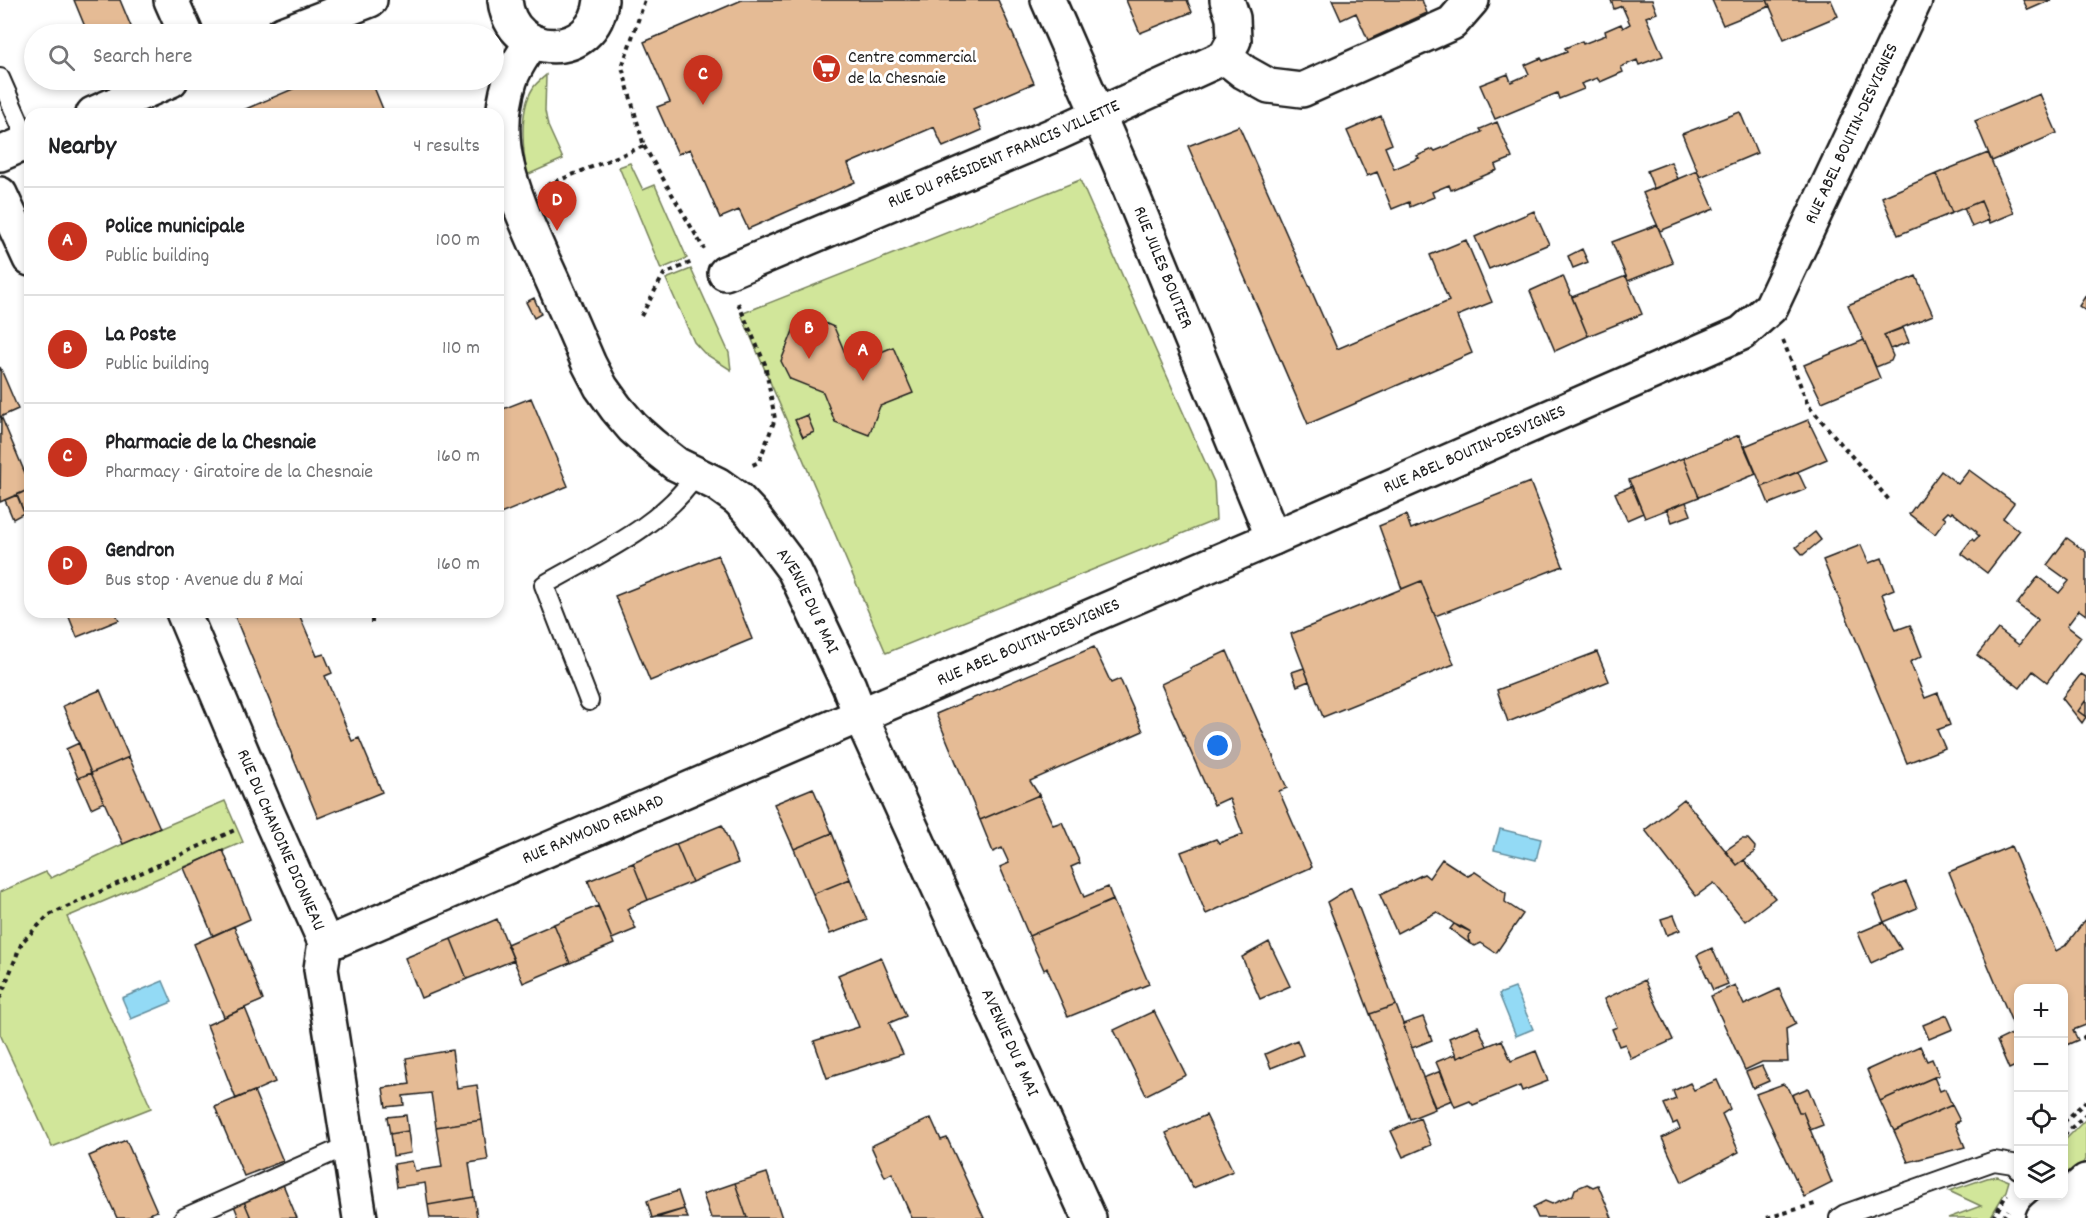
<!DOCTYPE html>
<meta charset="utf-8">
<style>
:root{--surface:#fff;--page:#f2f2f2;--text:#202124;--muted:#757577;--line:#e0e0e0;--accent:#c8321e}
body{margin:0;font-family:Dekko,sans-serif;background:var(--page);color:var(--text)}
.controls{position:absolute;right:18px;bottom:18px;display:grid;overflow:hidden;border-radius:12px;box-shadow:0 3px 9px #0003}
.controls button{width:54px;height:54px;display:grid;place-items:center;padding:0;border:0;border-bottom:2px solid var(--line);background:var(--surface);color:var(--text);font:30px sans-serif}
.you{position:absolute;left:1218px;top:746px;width:21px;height:21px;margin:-15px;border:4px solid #fff;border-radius:50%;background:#1a73e8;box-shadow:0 0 0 9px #1a73e833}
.badge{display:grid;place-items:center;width:39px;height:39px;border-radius:50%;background:var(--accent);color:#fff;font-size:20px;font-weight:700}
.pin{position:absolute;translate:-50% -50px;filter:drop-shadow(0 2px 3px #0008)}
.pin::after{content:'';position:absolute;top:32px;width:21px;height:18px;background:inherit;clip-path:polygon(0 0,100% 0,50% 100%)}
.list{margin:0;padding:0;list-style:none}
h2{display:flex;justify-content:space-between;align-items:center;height:78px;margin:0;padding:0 24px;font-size:26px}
h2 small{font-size:20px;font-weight:400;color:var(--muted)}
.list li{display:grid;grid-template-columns:39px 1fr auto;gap:18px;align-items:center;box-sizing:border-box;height:108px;padding:0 24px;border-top:2px solid var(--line)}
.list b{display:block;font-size:22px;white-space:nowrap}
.list p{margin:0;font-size:20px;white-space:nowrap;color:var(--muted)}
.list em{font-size:20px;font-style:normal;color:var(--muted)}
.icon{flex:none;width:33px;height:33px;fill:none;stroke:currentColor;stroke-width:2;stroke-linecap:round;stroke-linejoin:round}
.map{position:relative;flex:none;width:2086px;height:1218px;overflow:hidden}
.search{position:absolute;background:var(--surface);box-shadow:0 3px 9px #0003;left:24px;top:24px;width:480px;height:66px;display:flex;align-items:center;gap:15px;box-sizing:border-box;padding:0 21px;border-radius:33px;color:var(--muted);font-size:22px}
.panel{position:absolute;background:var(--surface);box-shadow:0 3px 9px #0003;left:24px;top:108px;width:480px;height:510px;border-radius:18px}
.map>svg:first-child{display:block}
</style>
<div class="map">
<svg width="2086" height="1218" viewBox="0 0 2086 1218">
<rect width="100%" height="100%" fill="#fff"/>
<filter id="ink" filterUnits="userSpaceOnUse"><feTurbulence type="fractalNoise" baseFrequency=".0167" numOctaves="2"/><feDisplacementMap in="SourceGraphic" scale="12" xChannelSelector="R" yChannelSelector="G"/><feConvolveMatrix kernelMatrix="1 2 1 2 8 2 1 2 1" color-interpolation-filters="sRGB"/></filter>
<g filter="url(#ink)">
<path fill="#d1e69a" stroke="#76815b" stroke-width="1.5" d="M546 75 545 111 548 126 563 159 527 175C523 151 519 110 533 88 536 83 542 79 546 75Z
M630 163 643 190 655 185 687 258 661 269 619 167Z
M1080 180 1214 482 1216 520 886 653 741 314Z
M691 269 729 353 731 370 704 353 694 342 666 279Z
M225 801 243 842 67 917 151 1108 52 1147 0 1034V892L46 872 51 878 123 844Z
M2086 1119V1160L2064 1181V1141Z
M1997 1176 2009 1181 2006 1191 1990 1218H1948L1981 1206 1949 1191 1987 1178Z"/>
<path fill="#93daf5" stroke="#638e9e" stroke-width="1.5" d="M1500 829 1541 839 1536 860 1494 850Z
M163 981 172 1002 131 1019 122 998Z
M1515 988 1533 1029 1516 1036 1499 994Z"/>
<path fill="#e5bb95" stroke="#1c1c1c" stroke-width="1.5" d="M74 0H120L132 29V34H88Z
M742 0H998L1034 83 973 109 982 130 943 147 934 127 848 164 855 182 748 229 739 210 720 218 690 149 678 154 657 107 670 102 644 42Z
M1126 0H1187L1192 12 1140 33Z
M1332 0H1422L1427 13 1368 40 1356 13 1341 20Z
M1611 0H1652L1657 13 1646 17 1663 56 1639 65 1637 60 1621 67 1623 72 1600 82 1597 78 1581 84 1584 89 1559 99 1557 93 1495 119 1480 85 1508 74 1511 82 1529 74 1525 65 1541 58 1543 61 1567 52 1565 48 1582 41 1583 44 1606 35 1605 31 1621 24 1623 28 1630 24 1622 6 1614 9Z
M1712 0H1767L1770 6 1723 25Z
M1767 0H1831L1838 16 1784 39Z
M2023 0H2051L2028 10Z
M314 80H371L385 114H234Z
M2040 94 2057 133 1992 161 1975 121Z
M1740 112 1757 153 1700 177 1682 134Z
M1381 116 1392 144 1385 147 1394 169 1419 158 1417 156 1433 149 1435 151 1482 132 1480 129 1497 122 1512 158 1495 165 1497 170 1451 190 1449 185 1432 192 1434 197 1410 207 1409 202 1392 209 1377 172 1367 176 1347 131Z
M1239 126 1337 349 1449 301 1430 255 1466 240 1492 302 1457 316 1472 353 1308 424 1188 146Z
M1988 153 2014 213 1990 223 1981 201 1952 213 1936 174Z
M1671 162 1678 179 1654 189 1647 171Z
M1697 171 1714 209 1660 231 1643 193Z
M1936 174 1952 213 1898 235 1882 197Z
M1981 201 1989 220 1972 227 1964 208Z
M1534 211 1549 244 1489 269 1475 237Z
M1657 225 1673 263 1628 281 1612 242Z
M1582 249 1588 262 1573 268 1568 256Z
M1563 276 1588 336 1555 351 1530 291Z
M1626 276 1642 314 1588 336 1572 297Z
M1916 276 1933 315 1884 335 1893 356 1891 361 1876 367 1848 305Z
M2086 295V311L2079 306Z
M534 298 541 314 534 318 526 302Z
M813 318 834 327 845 353 862 360 893 347 913 393 880 406 869 435 835 422 823 392 790 379 781 361 795 326Z
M1903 328 1909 342 1890 349 1884 335Z
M1864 340 1880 378 1822 402 1804 365Z
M0 367 18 409 0 417Z
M531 398 568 486 498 515V411Z
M807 415 814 432 803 437 795 420Z
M1 416 30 485V489L0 502Z
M1808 420 1827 459 1762 487 1745 446Z
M1739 435 1756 474 1699 497 1683 458Z
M1683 458 1699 497 1645 518 1629 480Z
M1969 470 2014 503 2003 518 2019 531 1987 573 1961 553 1972 539 1974 541 1979 536 1976 533 1977 532 1952 512 1951 514 1948 512 1943 517 1946 519 1935 534 1909 514 1941 471 1958 484Z
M1798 472 1806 489 1769 504 1762 487Z
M1530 482 1563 566 1435 616 1421 581 1402 589 1379 526 1406 515 1411 529Z
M1632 486 1643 513 1627 520 1615 493Z
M30 489V527L17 495Z
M17 495 24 513 13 519 5 500Z
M1686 502 1691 515 1672 522 1667 509Z
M1815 532 1821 540 1803 555 1796 547Z
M2067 538 2086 552V615L2079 610 2067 626 2081 637 2047 682 2033 671 2020 688 1977 655 1998 629 2019 645 2038 620 2017 604 2038 577 2059 593 2069 581 2047 565Z
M1861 545 1869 563 1882 558 1894 589 1882 594 1896 630 1910 625 1922 656 1910 662 1925 698 1938 693 1950 725 1937 730 1945 748 1907 763 1823 560Z
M718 555 752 639 650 681 615 596Z
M1421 581 1454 664 1323 717 1291 634Z
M67 612H115L119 620 77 637Z
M233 612H298L317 656 324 654 332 673 325 676 352 741 359 738 382 792 318 818Z
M1094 647 1111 683 1120 679 1143 731 1030 781 1039 795 980 820 936 714Z
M1227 651 1287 788 1279 791 1312 867 1206 914 1181 852 1216 839 1219 843 1243 834 1229 798 1214 805 1161 684 1191 670 1190 668Z
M1597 652 1609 681 1508 722 1497 690Z
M1304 668 1309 681 1297 686 1292 672Z
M2081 674 2086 677V700L2078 711 2086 717 2082 723 2062 698Z
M100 690 129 757 91 773 63 706Z
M2086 700V717L2078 711Z
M79 743 91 773 78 778 66 749Z
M129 757 160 828 123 844 91 773Z
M91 773 104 802 91 808 78 778Z
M813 788 832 833 794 849 774 804Z
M1039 795 1053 825 1062 822 1080 863 1071 867 1084 897 1108 887 1113 900 1029 936 1000 867 1009 863 1002 848 993 852 980 820Z
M1684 799 1737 865 1744 860 1775 898 1745 921 1714 883 1696 896 1645 830Z
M722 825 738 863 692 882 676 844Z
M832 833 850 879 813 894 794 849Z
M1742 839H1748L1755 847 1754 853 1737 865 1725 851Z
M676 844 692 882 648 900 633 863Z
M2011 846 2056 951 2065 946 2086 919V1025L2073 1030 2078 1040 2064 1046V988H2018V1065L2009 1069 1997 1041 2016 1032 1949 872Z
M223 850 250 919 213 936 184 868Z
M1442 859 1468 876 1475 872 1506 893 1505 902 1523 914 1496 953 1481 943 1475 946 1470 944 1468 937 1471 932 1461 926 1460 928 1437 912 1397 933 1380 895 1424 874 1429 878Z
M633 863 648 900 627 909 636 929 612 939 588 881Z
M850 879 867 920 830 934 813 894Z
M1906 882 1917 908 1884 922 1873 895Z
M1351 887 1396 1005 1370 1014 1327 902Z
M1113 900 1149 984 1068 1017 1047 968 1044 970 1029 936Z
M598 906 614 944 570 963 554 924Z
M1674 915 1680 930 1667 935 1661 919Z
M497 919 514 960 467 979 451 939Z
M1884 922 1901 949 1871 963 1858 933Z
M554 924 570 963 523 983 507 944Z
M1454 924 1471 932 1468 937 1469 943 1450 929Z
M234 926 263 1000 224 1017 194 944Z
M451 939 467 979 421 998 405 958Z
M1269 942 1290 986 1260 999 1242 957Z
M1712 948 1728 984 1713 990 1697 955Z
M881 957 906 1016 889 1023 903 1054 827 1078 814 1041 859 1027 838 975Z
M1645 980 1673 1040 1631 1059 1625 1044 1619 1046 1612 1029 1617 1027 1604 999Z
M1735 985 1744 1005 1779 989 1796 1024 1786 1029 1788 1062H1762L1745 1070 1711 996Z
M1396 1005 1435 1109 1410 1119 1370 1014Z
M245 1008 275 1082 236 1099 207 1025Z
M1154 1011 1186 1075 1146 1095 1114 1030Z
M1947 1015 1953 1029 1929 1039 1923 1025Z
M1423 1017 1432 1040 1412 1048 1403 1024Z
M1478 1026 1487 1046 1457 1058 1449 1038Z
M1297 1040 1303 1055 1271 1068 1265 1054Z
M1502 1040 1511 1061 1536 1051 1548 1081 1522 1091 1520 1086 1473 1105 1470 1101 1455 1107 1436 1062 1456 1054 1457 1058Z
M1920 1046 1927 1061 1932 1059 1939 1075 1880 1101 1867 1070Z
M452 1050 457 1088 477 1085 482 1120 436 1127 431 1093 403 1096 404 1105 386 1107 383 1088 410 1084 406 1058Z
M1762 1066 1769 1081 1753 1088 1746 1072Z
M1441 1071 1452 1100 1435 1107 1423 1078Z
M1934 1077 1940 1091 1945 1089 1952 1105 1894 1131 1880 1101Z
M1717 1080 1730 1109 1722 1114 1739 1152 1682 1182 1662 1138 1680 1129 1677 1122 1673 1124 1664 1104 1676 1099 1673 1091 1690 1083 1694 1090Z
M1783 1084 1789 1089 1799 1112H1803L1832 1183 1804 1197 1756 1094Z
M1808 1088 1823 1125 1810 1130 1803 1112H1799L1792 1095Z
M254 1091 283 1161 244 1176 215 1107Z
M1952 1105 1960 1121 1955 1123 1965 1147 1908 1162 1894 1131Z
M406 1115 408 1131 390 1134 387 1117Z
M1206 1115 1233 1171 1193 1188 1166 1133Z
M931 1118 941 1140 947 1138 984 1218H912L892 1173 885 1177 871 1146Z
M1420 1118 1431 1145 1403 1157 1391 1131Z
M482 1120 488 1160 469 1163 474 1197 428 1205 425 1183 397 1187 394 1164 412 1161 415 1171 442 1167 436 1127Z
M408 1131 411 1153 393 1156 390 1134Z
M126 1140 157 1211 139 1218H117L89 1156Z
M767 1173 782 1218H747L735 1183Z
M282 1182 297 1218H251L243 1199Z
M735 1183 747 1218H711L703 1194Z
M1587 1184 1593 1187 1598 1185 1612 1218H1538L1533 1207 1545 1201 1552 1204 1573 1195 1575 1189Z
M678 1191 684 1209 652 1218 647 1201Z
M474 1197 477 1218H430L428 1205Z
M243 1199 251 1218H239L233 1203Z
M684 1209 688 1218H656Z"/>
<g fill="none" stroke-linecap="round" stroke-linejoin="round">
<defs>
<path id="lane" d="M0 78 28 142
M589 701 544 585C597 554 660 528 696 475
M184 1218 349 1145
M1839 1218 1845 1214 1994 1161 2013 1164 2018 1169"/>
<g id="street">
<path d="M171 0 186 34"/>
<path d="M505 0C511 61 595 61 601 0"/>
<path id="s1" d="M1048 0 1121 167 1273 538"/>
<path d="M282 34 370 0"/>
<path id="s2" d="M532 41C525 53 514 67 510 81 489 147 517 200 543 260 559 294 574 329 589 364L601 387 616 408 633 428 652 445 676 464 717 484 738 499 752 514 794 570 849 686 860 715 1089 1218"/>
<path d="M1225 57 1244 72 1269 86 1302 90 1452 23 1472 0"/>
<path d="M93 114 171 80"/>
<path d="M0 154 30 141"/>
<path d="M0 194 30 259"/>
<path id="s3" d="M725 273 1058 133 1225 57 1234 40 1233 18 1227 0"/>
<path id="s4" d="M183 612 268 814 325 942 321 969 360 1218"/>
<path id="s5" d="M325 942 337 940 1273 538 1742 333 1771 307 1915 0"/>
</g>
<path id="secondary" d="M2043 1218 2086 1181
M2080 1218 2086 1210"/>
</defs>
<use href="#lane" stroke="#1c1c1c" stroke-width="22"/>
<use href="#street" stroke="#1c1c1c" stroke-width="38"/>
<use href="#secondary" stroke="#1c1c1c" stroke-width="38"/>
<path stroke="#1c1c1c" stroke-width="4" stroke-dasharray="4.5 4.5" stroke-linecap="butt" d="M644 146 704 249
M547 185 644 146 622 67 645 0
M738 303 765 364 775 419 759 462 750 466
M641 316 664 274 692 262
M1783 340 1808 405 1889 500
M372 623V612
M0 998 22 942 49 915 237 829
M2086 1036 2084 1037 2086 1041
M2064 1122 2086 1101
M2064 1135 2086 1114
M1767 1218 1815 1204
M1993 1218 2007 1194
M2003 1218 2008 1210"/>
<use href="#lane" stroke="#fff" stroke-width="18"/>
<use href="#street" stroke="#fff" stroke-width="33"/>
<use href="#secondary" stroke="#fff" stroke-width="33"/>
</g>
</g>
<defs>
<symbol id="supermarket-disc" viewBox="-11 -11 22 22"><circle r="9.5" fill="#c8321e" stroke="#fff"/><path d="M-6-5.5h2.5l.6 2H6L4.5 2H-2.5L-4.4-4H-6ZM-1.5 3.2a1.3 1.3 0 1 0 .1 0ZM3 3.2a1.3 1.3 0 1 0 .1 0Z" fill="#fff"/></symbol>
</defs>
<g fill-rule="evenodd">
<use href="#supermarket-disc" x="810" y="52" width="33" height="33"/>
</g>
<g text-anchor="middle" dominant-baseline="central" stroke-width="6" stroke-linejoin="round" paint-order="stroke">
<g font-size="18" fill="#1c1c1c" stroke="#fff" text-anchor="start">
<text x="848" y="58">Centre commercial<tspan x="848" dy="21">de la Chesnaie</tspan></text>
</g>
<g font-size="18" fill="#1c1c1c" stroke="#fff">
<text stroke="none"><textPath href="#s5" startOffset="1773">RUE ABEL BOUTIN-DESVIGNES</textPath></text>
<text stroke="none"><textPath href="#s3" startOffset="303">RUE DU PRÉSIDENT FRANCIS VILLETTE</textPath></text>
<text stroke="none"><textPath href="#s1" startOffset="291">RUE JULES BOUTIER</textPath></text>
<text stroke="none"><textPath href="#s5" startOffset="1251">RUE ABEL BOUTIN-DESVIGNES</textPath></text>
<text stroke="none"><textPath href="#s2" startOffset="676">AVENUE DU 8 MAI</textPath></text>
<text stroke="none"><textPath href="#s5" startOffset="765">RUE ABEL BOUTIN-DESVIGNES</textPath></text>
<text stroke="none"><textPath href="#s5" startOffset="291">RUE RAYMOND RENARD</textPath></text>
<text stroke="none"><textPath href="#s4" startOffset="248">RUE DU CHANOINE DIONNEAU</textPath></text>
<text stroke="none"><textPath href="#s2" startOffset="1162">AVENUE DU 8 MAI</textPath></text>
</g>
</g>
</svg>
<div class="controls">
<button>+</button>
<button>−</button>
<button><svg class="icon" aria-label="locate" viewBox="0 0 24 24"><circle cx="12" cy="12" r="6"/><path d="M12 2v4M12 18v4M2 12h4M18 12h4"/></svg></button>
<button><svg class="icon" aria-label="layers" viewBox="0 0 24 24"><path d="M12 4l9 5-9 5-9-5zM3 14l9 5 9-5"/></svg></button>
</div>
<div class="you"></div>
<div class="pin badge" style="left:863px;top:381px">A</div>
<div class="pin badge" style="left:809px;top:359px">B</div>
<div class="pin badge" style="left:703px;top:105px">C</div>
<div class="pin badge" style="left:557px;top:231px">D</div>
<div class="search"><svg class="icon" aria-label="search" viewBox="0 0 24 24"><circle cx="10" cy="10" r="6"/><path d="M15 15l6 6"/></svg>Search here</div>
<section class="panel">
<h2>Nearby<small>4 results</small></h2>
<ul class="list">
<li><span class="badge">A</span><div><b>Police municipale</b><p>Public building</p></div><em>100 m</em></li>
<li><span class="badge">B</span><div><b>La Poste</b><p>Public building</p></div><em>110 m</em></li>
<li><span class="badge">C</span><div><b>Pharmacie de la Chesnaie</b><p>Pharmacy · Giratoire de la Chesnaie</p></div><em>160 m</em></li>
<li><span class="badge">D</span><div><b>Gendron</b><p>Bus stop · Avenue du 8 Mai</p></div><em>160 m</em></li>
</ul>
</section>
</div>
